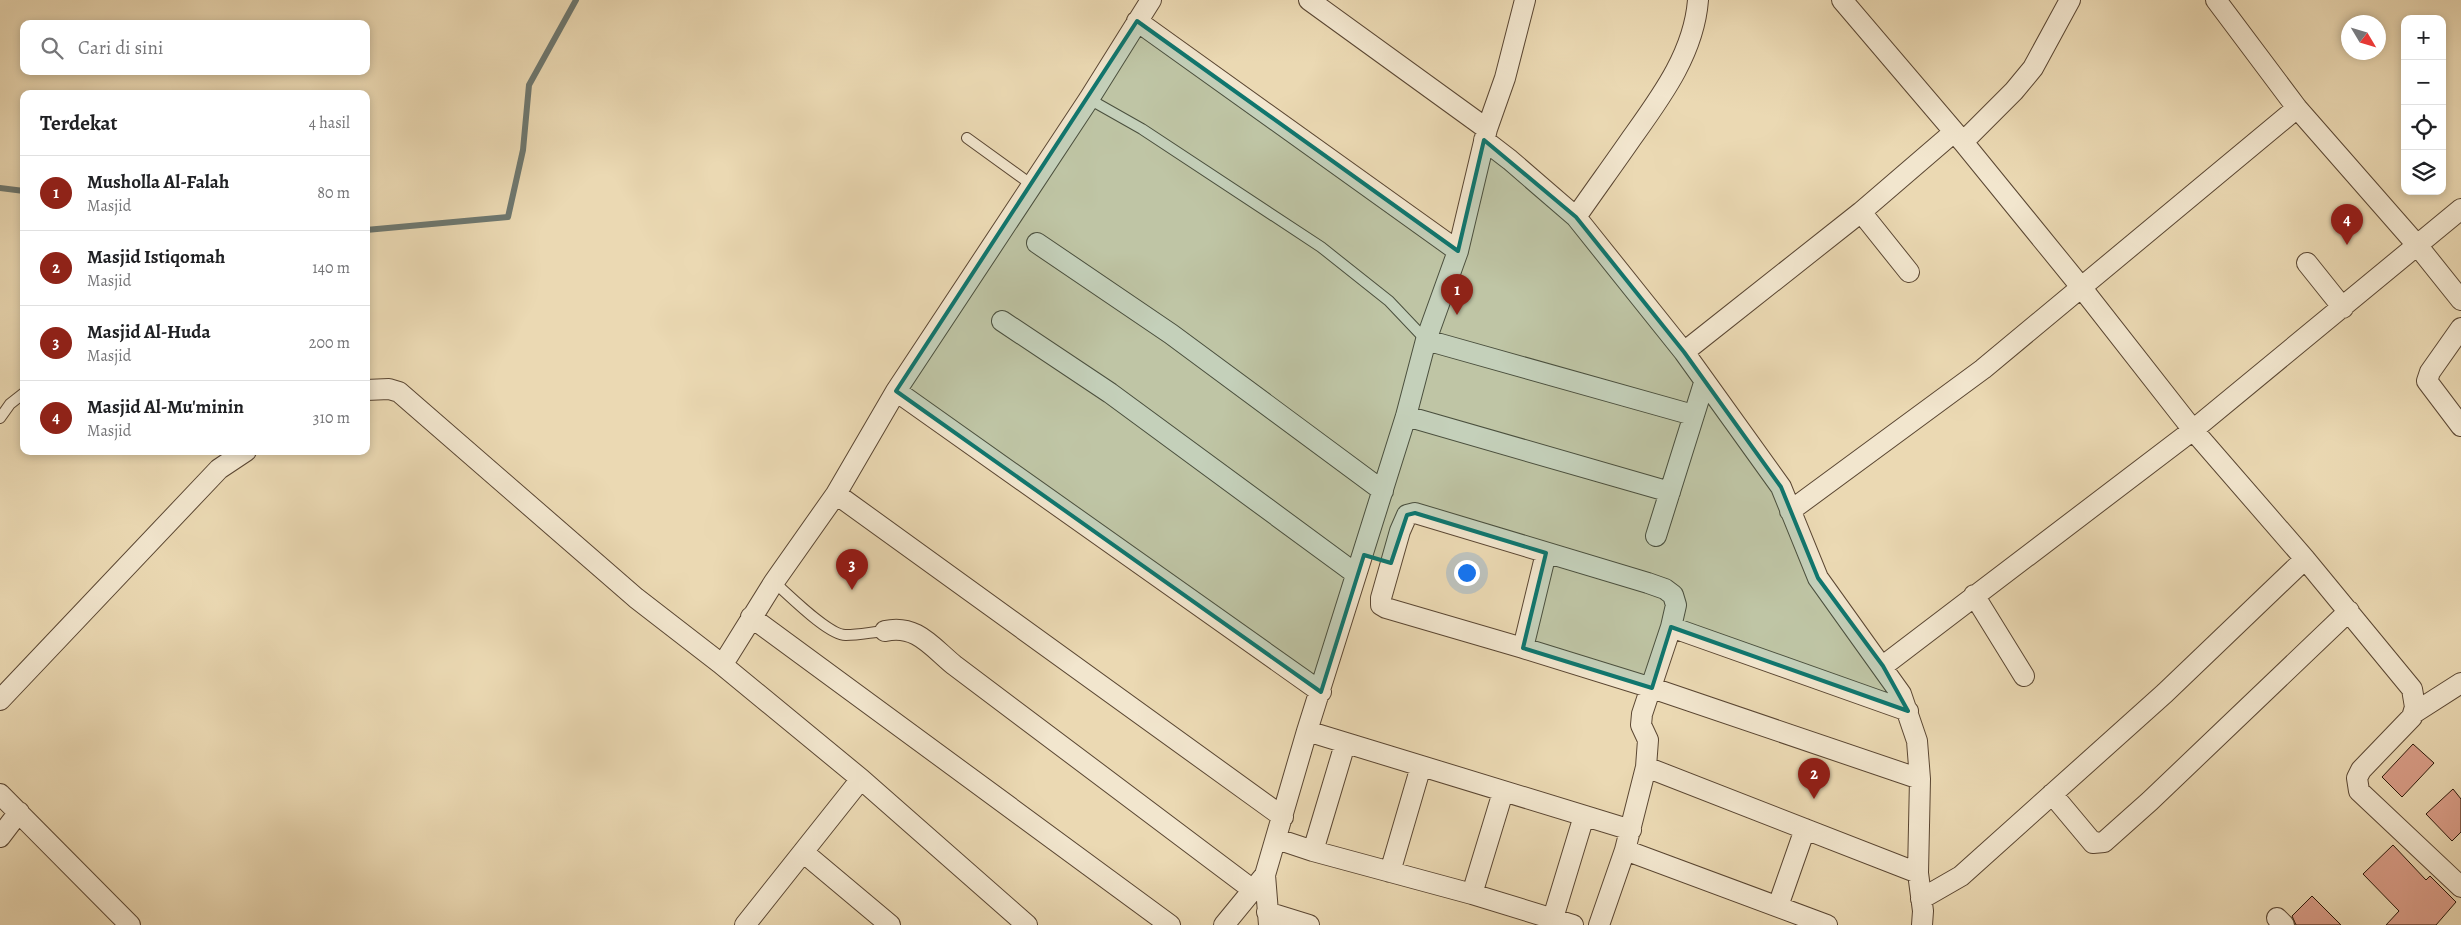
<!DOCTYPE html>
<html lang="id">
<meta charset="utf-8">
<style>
:root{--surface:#fff;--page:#f2f2f2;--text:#202124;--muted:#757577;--line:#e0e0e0;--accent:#8f2418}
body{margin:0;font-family:Alegreya,serif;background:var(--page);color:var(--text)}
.controls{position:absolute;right:15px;top:15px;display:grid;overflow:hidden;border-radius:10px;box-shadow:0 2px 8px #0003}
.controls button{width:45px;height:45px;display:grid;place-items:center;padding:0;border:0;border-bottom:1px solid var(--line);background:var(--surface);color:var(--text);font:25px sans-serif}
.compass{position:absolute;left:2341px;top:15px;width:45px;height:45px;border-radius:50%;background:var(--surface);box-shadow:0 2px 8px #0003;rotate:128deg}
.you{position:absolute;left:1466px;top:572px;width:18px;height:18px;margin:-12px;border:4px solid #fff;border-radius:50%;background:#1a73e8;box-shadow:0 0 0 8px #1a73e833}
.badge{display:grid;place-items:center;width:32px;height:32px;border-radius:50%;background:var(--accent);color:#fff;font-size:16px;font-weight:700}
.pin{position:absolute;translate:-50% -41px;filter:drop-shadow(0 1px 2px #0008)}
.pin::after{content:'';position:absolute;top:26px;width:18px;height:15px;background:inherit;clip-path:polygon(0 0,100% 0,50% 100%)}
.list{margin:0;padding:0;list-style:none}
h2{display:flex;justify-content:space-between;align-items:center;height:65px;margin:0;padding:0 20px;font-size:21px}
h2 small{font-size:16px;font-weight:400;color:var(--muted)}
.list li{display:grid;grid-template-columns:32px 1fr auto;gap:15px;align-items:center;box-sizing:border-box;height:75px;padding:0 20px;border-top:1px solid var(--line)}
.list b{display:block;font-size:19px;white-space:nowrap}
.list p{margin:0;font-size:16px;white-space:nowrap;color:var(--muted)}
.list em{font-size:16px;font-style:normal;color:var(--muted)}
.icon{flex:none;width:28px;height:28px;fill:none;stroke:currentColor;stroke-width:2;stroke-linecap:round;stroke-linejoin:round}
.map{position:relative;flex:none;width:2461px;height:925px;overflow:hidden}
.search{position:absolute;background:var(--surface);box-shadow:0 2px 8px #0003;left:20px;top:20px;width:350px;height:55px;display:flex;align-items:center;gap:12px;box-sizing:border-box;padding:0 18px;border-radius:10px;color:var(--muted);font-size:19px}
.panel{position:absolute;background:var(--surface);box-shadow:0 2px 8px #0003;left:20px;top:90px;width:350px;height:365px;border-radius:10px}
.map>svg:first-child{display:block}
</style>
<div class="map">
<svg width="2461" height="925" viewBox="0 0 2461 925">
<rect width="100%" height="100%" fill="#ebd9b3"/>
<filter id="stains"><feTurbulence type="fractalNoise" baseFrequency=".004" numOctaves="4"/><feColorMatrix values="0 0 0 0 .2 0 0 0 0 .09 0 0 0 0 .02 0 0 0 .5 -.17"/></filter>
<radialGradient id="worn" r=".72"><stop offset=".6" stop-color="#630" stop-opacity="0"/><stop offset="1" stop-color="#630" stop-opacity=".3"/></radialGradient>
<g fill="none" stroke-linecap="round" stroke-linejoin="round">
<path stroke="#6d776f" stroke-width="6" d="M0 188 24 191
M366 230 508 217 523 150 529 85 576 0"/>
</g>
<path fill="#db9e89" stroke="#291507" d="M2413 744 2434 763 2402 797 2382 777Z
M2453 789 2461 799V832L2452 841 2426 814Z
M2393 845 2426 880 2430 876 2456 902 2436 925H2386L2399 911 2363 874Z
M2312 896 2341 925H2296L2292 916Z"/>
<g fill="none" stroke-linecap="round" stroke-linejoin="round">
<defs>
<path id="lane" d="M1089 99 1142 129 1321 247 1389 301 1426 340
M967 138 1032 185
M0 418 10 404 24 393
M774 582C788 594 829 636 846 635 859 635 872 632 885 631"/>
<path id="street" d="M1309 0 1487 129
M1842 0 1963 142 2081 287 2193 430 2305 559 2412 689 2415 707 2412 717 2361 770 2357 778 2359 791 2461 887
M2216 0 2297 108 2417 245 2461 300
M1137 21 1458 251
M1484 140 1510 160 1576 217 1684 352 1781 487 1818 578 1901 694 1917 741 1920 779 1918 873 1923 911 1922 925
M1963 142 2014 91 2033 68 2070 0
M1861 212 1909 272
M1576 217C1594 191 1613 165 1631 139 1661 97 1694 53 1698 0
M1037 243 1171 334 1383 491
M2307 263 2343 308
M1002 321 1110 393 1356 574
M2461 328 2430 372 2427 381 2461 426
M1426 340 1693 415
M1684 352 1861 212 1954 132
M366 390 389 389 399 392 636 598 720 663 861 779 1027 925
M896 391 1321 692
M1406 416 1670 492
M836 494 1283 817
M1790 511 1983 369 2297 108
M1656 536 1704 383
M1546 553 1523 648 1652 688 1920 779
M1974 595 2024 676
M751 617 1170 925
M1671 627 1908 711
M885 631C916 624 931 646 954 665L1253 890
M1523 648 1386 608 1381 605V598L1400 531 1407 515 1415 513 1648 583 1665 589 1673 595 1676 605 1671 627 1642 714 1641 725 1648 740 1646 767
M720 663 728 656 774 582 836 494 896 391 1089 99 1151 0
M1883 666 2193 430 2461 209
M0 700 219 469 246 451
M2414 713 2461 683
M1307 731 1631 830
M1503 792 1472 894 1573 925
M0 794 130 925
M2052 794 2093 843 2104 842 2150 801 2349 611
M0 837 19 812
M1277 839 1313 851 1472 894
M1625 850 1646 767 1918 873
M1313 851 1345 744
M803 852 890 925
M1390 872 1421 766
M1265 875 1269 925
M1921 899 1961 876 2165 693 2305 559
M1778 906 1805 829
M1267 912 1309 925
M1553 918 1584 816
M2277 918 2284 925
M745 925 861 779
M1224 925 1265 875 1307 731 1406 416 1426 340 1458 251 1487 129 1505 78 1525 0
M1599 925 1625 850 1827 925"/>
</defs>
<use href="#lane" stroke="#5a4632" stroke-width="12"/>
<use href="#street" stroke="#5a4632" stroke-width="22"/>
<use href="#lane" stroke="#f2e6ce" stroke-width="10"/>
<use href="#street" stroke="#f2e6ce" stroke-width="20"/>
</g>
<path fill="#0f766e" fill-opacity="0.2" stroke="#0f766e" stroke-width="4" stroke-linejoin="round" d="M1137 21 1458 251 1484 140 1576 217 1684 352 1781 487 1818 578 1883 666 1908 711 1671 627 1652 688 1523 648 1546 553 1415 513 1407 515 1391 563 1364 555 1321 692 896 391Z"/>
<rect width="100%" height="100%" filter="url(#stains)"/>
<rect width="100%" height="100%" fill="url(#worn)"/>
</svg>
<div class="controls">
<button>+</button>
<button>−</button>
<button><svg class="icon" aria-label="locate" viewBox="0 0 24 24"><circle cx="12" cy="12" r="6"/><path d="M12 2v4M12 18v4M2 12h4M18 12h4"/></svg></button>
<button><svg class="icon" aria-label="layers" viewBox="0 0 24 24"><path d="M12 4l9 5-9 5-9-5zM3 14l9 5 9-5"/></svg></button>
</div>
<svg class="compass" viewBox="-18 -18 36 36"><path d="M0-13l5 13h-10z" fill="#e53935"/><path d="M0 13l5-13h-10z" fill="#757577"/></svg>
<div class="you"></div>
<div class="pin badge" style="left:1457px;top:315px">1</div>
<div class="pin badge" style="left:1814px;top:799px">2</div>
<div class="pin badge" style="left:852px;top:590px">3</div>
<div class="pin badge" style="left:2347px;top:245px">4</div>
<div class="search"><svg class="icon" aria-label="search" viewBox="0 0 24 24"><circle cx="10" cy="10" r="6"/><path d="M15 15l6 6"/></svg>Cari di sini</div>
<section class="panel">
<h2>Terdekat<small>4 hasil</small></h2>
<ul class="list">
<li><span class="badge">1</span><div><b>Musholla Al-Falah</b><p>Masjid</p></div><em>80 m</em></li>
<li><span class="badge">2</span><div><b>Masjid Istiqomah</b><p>Masjid</p></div><em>140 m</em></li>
<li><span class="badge">3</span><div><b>Masjid Al-Huda</b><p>Masjid</p></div><em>200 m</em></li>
<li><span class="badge">4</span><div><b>Masjid Al-Mu'minin</b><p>Masjid</p></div><em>310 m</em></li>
</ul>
</section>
</div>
